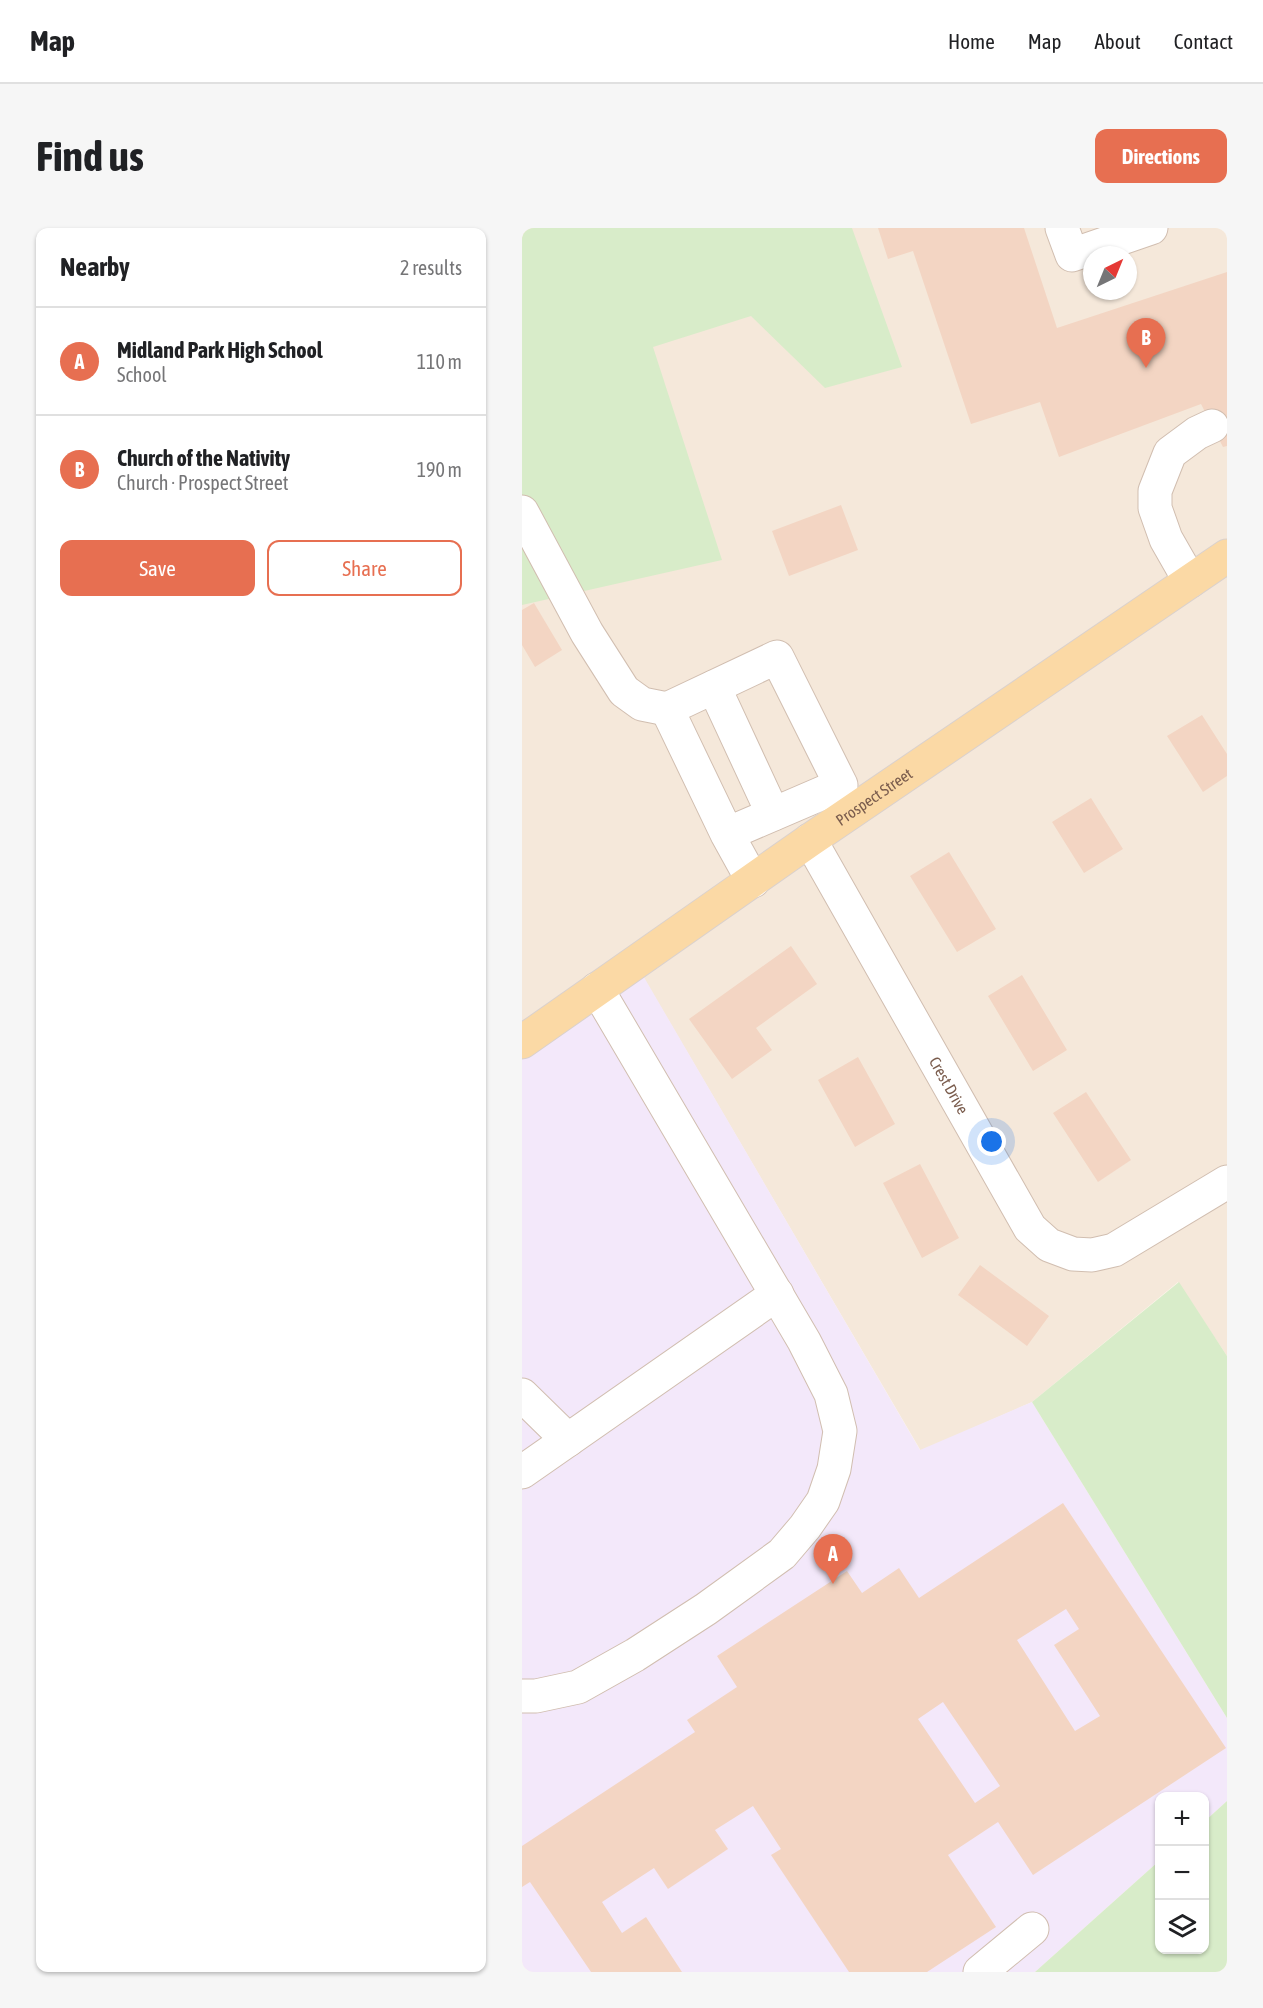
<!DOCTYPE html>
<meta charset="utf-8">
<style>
:root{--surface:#fff;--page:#f6f6f6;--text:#202124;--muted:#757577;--line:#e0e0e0;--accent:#e76f51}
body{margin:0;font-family:"Asap Condensed",sans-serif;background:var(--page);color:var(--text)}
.controls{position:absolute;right:18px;bottom:18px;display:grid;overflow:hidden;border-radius:12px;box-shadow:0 2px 4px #0004}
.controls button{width:54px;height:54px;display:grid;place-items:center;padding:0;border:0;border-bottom:2px solid var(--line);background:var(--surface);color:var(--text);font:30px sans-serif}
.compass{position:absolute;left:561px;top:18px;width:54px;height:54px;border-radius:50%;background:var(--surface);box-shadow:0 2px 4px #0004;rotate:43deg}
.you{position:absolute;left:470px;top:914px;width:21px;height:21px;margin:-15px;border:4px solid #fff;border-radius:50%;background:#1a73e8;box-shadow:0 0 0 9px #1a73e833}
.badge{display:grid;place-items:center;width:39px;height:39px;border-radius:50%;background:var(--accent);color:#fff;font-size:20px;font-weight:700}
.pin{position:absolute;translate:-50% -50px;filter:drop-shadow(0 2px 3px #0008)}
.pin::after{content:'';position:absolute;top:32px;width:21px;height:18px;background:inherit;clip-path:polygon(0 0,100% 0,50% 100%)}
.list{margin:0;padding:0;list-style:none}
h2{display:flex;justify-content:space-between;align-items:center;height:78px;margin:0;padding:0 24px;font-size:26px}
h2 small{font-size:20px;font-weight:400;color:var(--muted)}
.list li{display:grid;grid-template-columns:39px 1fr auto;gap:18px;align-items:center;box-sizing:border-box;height:108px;padding:0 24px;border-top:2px solid var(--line)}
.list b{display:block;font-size:22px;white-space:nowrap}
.list p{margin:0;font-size:20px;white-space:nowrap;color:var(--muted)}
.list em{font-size:20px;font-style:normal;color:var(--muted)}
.actions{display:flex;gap:12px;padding:18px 24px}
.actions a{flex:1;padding:14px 0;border:2px solid var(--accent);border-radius:12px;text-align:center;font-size:21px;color:var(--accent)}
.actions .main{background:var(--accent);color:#fff}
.icon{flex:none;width:33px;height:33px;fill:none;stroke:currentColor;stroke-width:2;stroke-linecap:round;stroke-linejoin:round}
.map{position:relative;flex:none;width:705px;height:1744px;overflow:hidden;border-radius:12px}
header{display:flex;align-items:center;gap:36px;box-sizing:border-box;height:84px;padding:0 30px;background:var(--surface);border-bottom:2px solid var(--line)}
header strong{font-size:28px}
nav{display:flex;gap:33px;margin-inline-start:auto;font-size:21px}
.intro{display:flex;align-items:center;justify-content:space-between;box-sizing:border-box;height:144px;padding:0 36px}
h1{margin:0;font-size:42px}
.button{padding:15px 27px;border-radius:12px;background:var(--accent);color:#fff;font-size:21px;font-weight:700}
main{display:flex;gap:36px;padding:0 36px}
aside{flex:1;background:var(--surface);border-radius:12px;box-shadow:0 2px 4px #0004}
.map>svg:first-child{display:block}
</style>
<header>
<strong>Map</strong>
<nav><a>Home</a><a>Map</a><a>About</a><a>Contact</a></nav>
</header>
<div class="intro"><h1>Find us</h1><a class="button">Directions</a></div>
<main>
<aside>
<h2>Nearby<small>2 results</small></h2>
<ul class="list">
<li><span class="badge">A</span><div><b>Midland Park High School</b><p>School</p></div><em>110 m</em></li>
<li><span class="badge">B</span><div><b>Church of the Nativity</b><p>Church · Prospect Street</p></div><em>190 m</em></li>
</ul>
<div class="actions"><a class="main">Save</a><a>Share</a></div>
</aside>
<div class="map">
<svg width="705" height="1744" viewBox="0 0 705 1744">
<rect width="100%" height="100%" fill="#fdf6ec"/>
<path fill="#f5e8da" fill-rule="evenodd" d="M0 0H705V1128L656 1054 510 1174 399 1223 116 740 0 814ZM570 27H606V63H570Z"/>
<path fill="#f3e8fa" d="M116 739 398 1222 510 1174 705 1490V1573L683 1593 682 1568H638L637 1633 513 1744H0V814Z"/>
<path fill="#d8ecc9" d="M0 0H330L380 139 303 160 229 88 131 119 200 332 0 377Z
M657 1054 705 1128V1490L510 1174Z
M705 1573V1744H513L637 1633 638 1722H682L683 1593Z"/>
<path fill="#f3d5c3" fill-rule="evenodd" d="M356 0H502L535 100 705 44V218L701 219 679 176 537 229 518 174 449 196 391 23 366 31Z
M319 277 336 322 267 348 250 303Z
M12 375 40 422 13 439 0 417V382Z
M680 487 705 526V548L681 564 645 508Z
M569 570 601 621 562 645 530 594Z
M427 624 474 701 435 724 388 648Z
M269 718 295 756 234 800 250 822 210 851 167 791Z
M500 747 545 822 511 843 466 768Z
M336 829 373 896 333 919 296 852Z
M564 864 609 932 576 954 531 885Z
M398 936 437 1010 400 1030 361 955Z
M458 1037 527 1088 505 1118 436 1067Z
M541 1275 704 1520 511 1647 476 1594 426 1627 474 1699 405 1744H327L249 1627 259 1621 231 1578 193 1602 206 1621 146 1661 132 1640 80 1674 100 1705 124 1689 160 1744H69L8 1654 0 1659V1618L173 1504 165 1492 215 1459 195 1428 325 1343 340 1365 377 1340 397 1370ZM544 1381 557 1401 532 1417 578 1488 553 1503 495 1412ZM421 1474 478 1558 453 1575 396 1491Z"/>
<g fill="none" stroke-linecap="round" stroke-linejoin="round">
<defs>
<g id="minor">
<path d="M540 0 550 27 629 0"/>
<path d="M0 284 65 405 102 463 120 476 145 481"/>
<path d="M668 353 644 311 633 280V263L648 225 675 205 690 198"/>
<path d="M192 459 251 586"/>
<path d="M205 606 319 557 255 429 145 481 205 606 231 653"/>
<path id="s1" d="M288 612 508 1000 527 1017 551 1026 570 1027 592 1022 705 954"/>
<path d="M0 1167 46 1212"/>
<path d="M0 1244 255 1066"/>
<path d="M0 1468H14L56 1459 113 1427 184 1381 260 1326 283 1299 301 1273 312 1241 318 1203 309 1166 282 1113 75 761"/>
<path d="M458 1744 510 1701"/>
</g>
<g id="major">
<path id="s2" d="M0 814 288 612 705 328"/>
</g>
</defs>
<use href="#minor" stroke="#d1beb0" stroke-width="35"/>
<use href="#major" stroke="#dad1cd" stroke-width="35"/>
<use href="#minor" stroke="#fff" stroke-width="33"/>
<use href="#major" stroke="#fbd9a5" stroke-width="33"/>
</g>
<g text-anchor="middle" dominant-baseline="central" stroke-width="4.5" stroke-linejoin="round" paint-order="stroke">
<g font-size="16" fill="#7a5c4d" stroke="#fffaf3">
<text stroke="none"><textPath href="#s2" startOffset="429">Prospect Street</textPath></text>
<text stroke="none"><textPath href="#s1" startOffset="282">Crest Drive</textPath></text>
</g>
</g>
</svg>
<div class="controls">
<button>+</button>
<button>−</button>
<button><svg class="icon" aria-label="layers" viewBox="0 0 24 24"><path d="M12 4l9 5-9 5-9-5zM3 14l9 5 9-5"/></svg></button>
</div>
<svg class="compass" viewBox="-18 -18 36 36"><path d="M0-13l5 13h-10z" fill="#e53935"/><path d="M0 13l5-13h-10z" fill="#757577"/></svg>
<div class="you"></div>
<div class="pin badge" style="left:311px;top:1356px">A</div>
<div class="pin badge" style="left:624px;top:140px">B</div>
</div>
</main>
